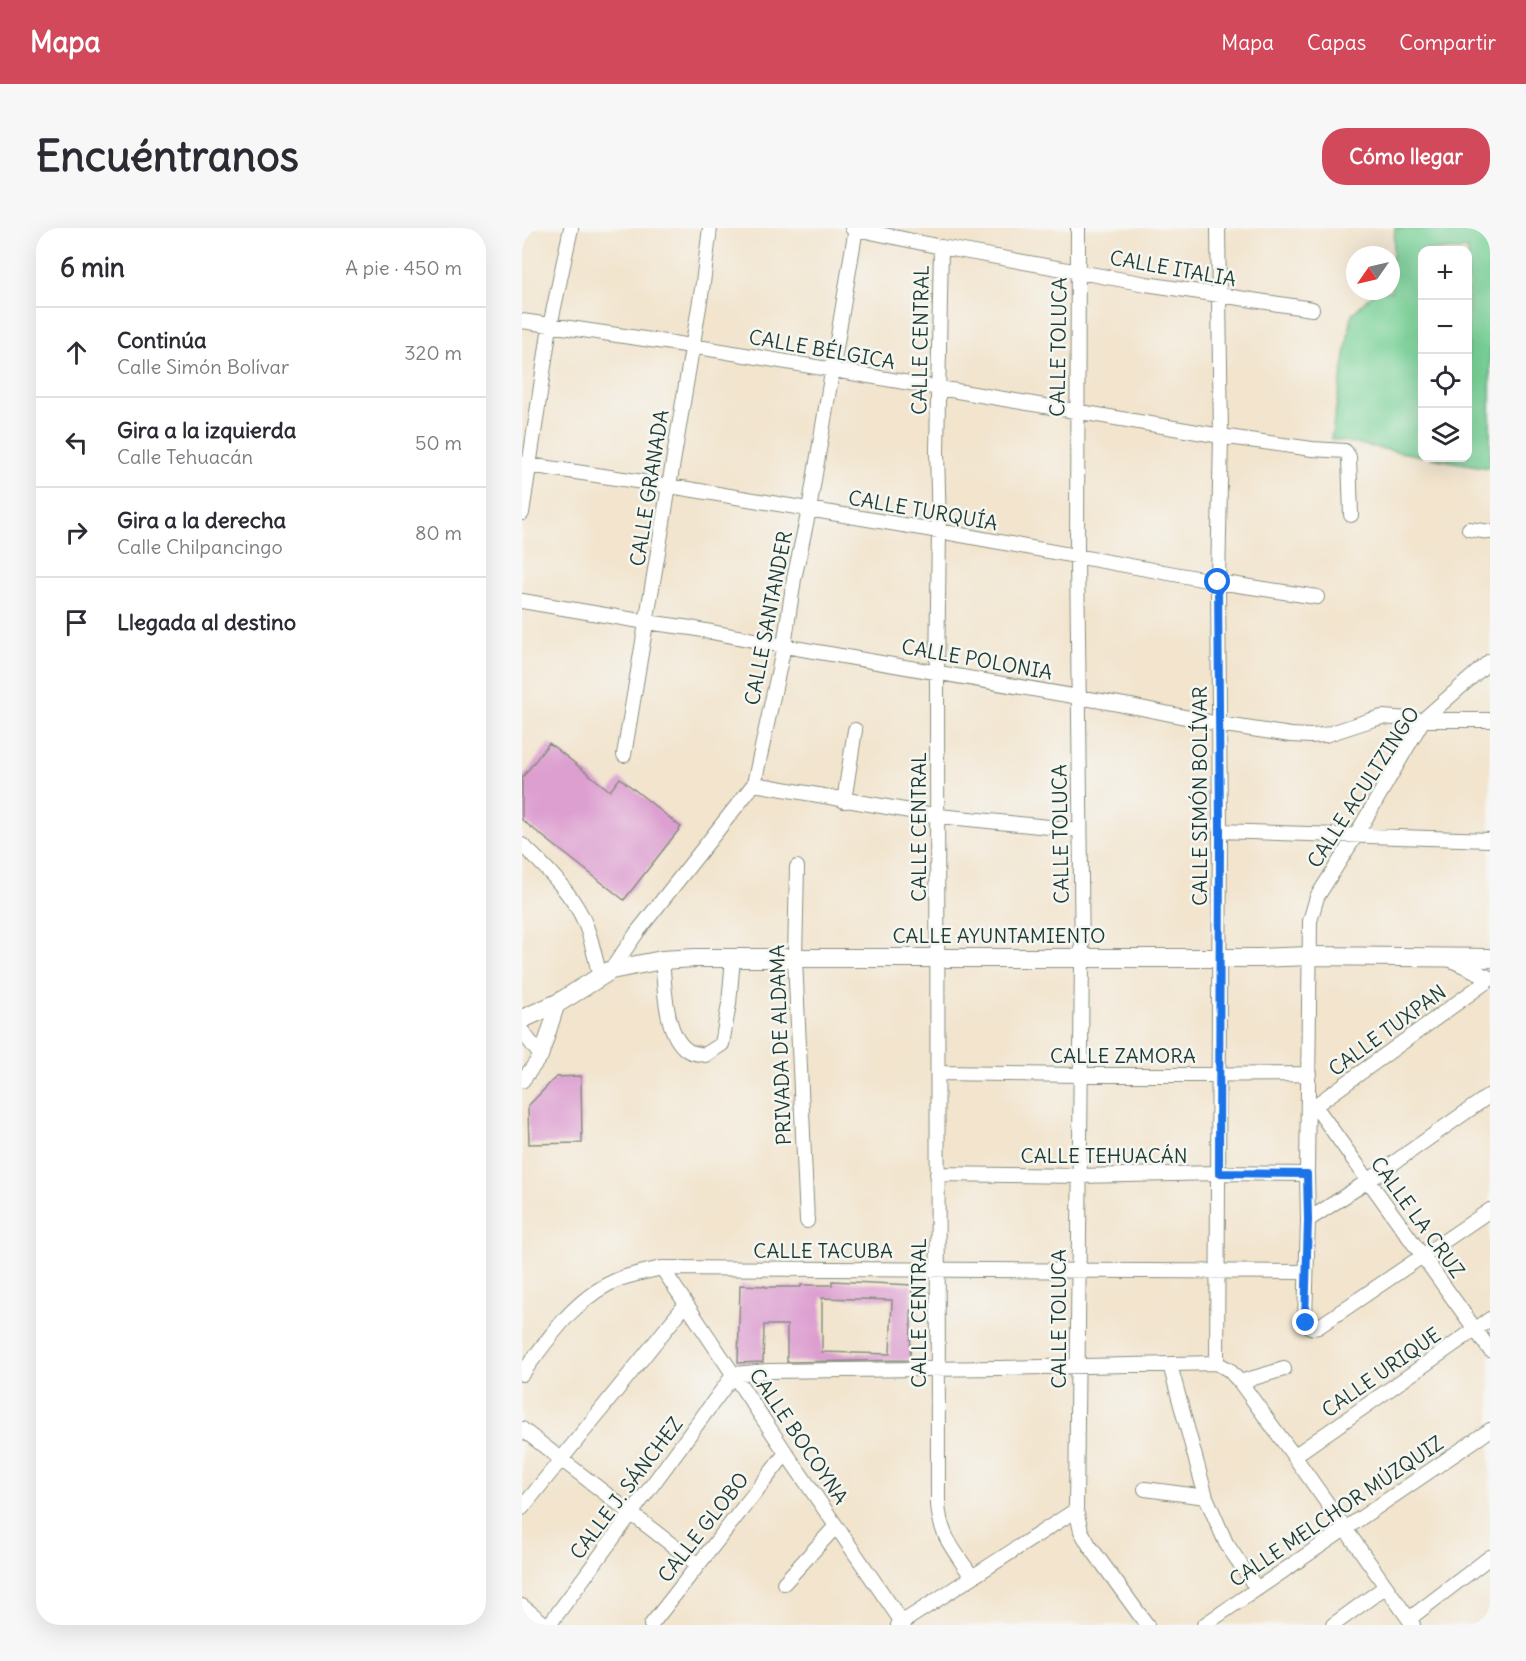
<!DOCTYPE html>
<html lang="es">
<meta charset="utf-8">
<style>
:root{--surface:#fff;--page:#f7f7f7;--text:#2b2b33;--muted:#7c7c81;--line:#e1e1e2;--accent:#d1495b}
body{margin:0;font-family:Delius,sans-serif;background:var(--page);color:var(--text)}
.controls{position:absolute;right:18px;top:18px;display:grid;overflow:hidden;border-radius:12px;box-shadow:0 6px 24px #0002}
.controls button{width:54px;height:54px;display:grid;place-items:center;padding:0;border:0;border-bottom:2px solid var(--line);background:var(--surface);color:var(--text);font:30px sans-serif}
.compass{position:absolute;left:824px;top:18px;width:54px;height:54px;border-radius:50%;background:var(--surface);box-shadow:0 6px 24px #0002;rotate:236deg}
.stop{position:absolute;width:18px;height:18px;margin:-14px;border:4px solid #1a73e8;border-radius:50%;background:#fff}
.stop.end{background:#1a73e8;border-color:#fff;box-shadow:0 2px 6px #0008}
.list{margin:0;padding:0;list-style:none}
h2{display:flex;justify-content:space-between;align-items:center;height:78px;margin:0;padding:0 24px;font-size:26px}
h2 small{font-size:20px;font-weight:400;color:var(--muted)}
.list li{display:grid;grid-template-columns:39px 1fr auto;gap:18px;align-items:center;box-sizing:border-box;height:90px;padding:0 24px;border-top:2px solid var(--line)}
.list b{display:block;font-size:22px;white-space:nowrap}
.list p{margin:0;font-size:20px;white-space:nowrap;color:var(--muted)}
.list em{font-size:20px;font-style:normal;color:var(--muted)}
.icon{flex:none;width:33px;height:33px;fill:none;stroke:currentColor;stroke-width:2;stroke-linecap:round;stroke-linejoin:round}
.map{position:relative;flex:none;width:968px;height:1397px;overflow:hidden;border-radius:24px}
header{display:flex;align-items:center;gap:36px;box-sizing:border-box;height:84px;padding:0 30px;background:var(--accent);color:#fff}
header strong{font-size:28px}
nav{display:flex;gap:33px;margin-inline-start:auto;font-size:21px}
.intro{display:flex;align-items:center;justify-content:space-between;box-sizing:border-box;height:144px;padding:0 36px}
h1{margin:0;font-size:42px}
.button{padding:15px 27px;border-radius:24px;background:var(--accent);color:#fff;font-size:21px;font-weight:700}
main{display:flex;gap:36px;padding:0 36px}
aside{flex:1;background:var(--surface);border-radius:24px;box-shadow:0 6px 24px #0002}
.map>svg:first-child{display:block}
</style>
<header>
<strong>Mapa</strong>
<nav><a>Mapa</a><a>Capas</a><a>Compartir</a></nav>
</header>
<div class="intro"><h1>Encuéntranos</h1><a class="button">Cómo llegar</a></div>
<main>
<aside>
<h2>6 min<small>A pie · 450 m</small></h2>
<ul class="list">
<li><svg class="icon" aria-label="ahead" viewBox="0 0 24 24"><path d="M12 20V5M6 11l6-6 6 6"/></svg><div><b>Continúa</b><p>Calle Simón Bolívar</p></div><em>320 m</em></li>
<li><svg class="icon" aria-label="left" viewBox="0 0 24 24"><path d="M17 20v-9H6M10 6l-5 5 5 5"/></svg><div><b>Gira a la izquierda</b><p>Calle Tehuacán</p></div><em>50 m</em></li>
<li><svg class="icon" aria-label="right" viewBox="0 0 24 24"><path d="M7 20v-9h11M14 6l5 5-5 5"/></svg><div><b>Gira a la derecha</b><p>Calle Chilpancingo</p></div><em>80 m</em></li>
<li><svg class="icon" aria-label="arrive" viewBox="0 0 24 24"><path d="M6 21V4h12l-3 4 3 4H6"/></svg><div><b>Llegada al destino</b></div></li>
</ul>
</aside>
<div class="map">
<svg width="968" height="1397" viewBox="0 0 968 1397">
<rect width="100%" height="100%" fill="#f6f6f2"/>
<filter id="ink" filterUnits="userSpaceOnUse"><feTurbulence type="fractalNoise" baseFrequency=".0167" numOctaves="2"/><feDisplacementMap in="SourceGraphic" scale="12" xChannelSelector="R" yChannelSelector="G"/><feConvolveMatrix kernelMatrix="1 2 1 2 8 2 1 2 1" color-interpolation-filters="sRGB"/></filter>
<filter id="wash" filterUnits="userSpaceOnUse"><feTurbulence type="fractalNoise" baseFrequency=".008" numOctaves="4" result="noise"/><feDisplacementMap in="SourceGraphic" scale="24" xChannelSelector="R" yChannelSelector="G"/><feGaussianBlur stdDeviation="1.35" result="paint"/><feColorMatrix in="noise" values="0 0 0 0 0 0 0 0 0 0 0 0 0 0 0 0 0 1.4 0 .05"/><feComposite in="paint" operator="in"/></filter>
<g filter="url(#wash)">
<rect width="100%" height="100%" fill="#f2e4cd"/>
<path fill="#78d197" stroke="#4c8766" stroke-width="1.5" d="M873 0H968V240L908 230H946V22H900V228L809 211 830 86 854 63H869V32L871 27Z"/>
<g id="blocks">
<path fill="#dd9ed0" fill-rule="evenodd" d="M27 515 88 563 98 550 159 599 102 672 0 592V550Z
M59 848 60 915 7 916 6 878 34 849Z
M310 1053 390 1057 388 1132 265 1134V1097H242L241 1134 216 1135 218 1057 243 1058V1059H279V1057H310ZM300 1070 370 1072 368 1126 300 1124Z"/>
</g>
</g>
<g filter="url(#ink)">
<use href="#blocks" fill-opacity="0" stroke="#889080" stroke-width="1.5"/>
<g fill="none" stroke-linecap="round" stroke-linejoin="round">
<defs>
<path id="minor" d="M330 0 419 19 624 56 790 81
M556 0 555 329 560 730 554 1282 559 1303 567 1317 625 1397
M419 19 415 223 417 303 415 444 416 1276C418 1309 433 1323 450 1349
M0 93 170 118 699 208 790 221 823 223 827 229 829 287
M0 236 148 258 417 303 696 354 795 369
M0 285 28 98 49 0
M947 301 968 304
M0 373 124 394 169 400 262 418 614 479 697 496 769 507 788 508 803 507 849 492 860 489 901 492H968
M968 433 901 492 834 607 795 669 788 693 785 946 786 992 783 1092C785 1098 789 1101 796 1099L968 982
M102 527 181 55 188 0
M232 556 417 588 557 602
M322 573 333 502
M698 603 968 612
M0 617C21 636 41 656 56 681 68 701 72 726 78 749
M275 639 273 731 285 993
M140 732C143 757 142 806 165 822 169 825 178 826 183 827L200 816 207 776 211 730
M929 732 968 750
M89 742 116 703 232 556 262 418 272 351 287 282 334 0
M0 803 19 828
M416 845 558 847 787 846
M0 853 19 828 36 775
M793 878 968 1122
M787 882 968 751
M415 946 557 948 697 945 785 946
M786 992 846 953 968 867
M140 1040 264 1225 382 1397
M695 1135 698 603 696 354 699 208 696 0
M648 1137 684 1269 704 1315 735 1361
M0 1146C28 1109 54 1067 100 1050 113 1046 127 1043 140 1040L784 1044
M718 1154 762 1141
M0 1201 176 1337
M772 1228 968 1091
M623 1261 684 1269
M0 1280 164 1076
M262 1355 314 1298
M0 1378 24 1397
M887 1391 968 1329
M27 1397 212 1146 246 1143 477 1140 695 1135 707 1142 718 1154 772 1228 891 1397
M129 1397 264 1225
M376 1397 554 1282
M682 1397 968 1202
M811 1397 863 1359"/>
<path id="major" d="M0 791 36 775 89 742 140 732 173 730H736L789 728 968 730"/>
</defs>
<use href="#minor" stroke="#889080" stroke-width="16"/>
<use href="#major" stroke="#889080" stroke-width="20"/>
<use href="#minor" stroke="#fff" stroke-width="14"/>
<use href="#major" stroke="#fff" stroke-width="18"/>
</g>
</g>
<g fill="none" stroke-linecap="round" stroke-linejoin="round" filter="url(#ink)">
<path stroke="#1a73e8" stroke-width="8" d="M696 354 698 603 697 945 785 946 786 992 783 1092 784 1095"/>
</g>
<g text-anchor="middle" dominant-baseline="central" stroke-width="5" stroke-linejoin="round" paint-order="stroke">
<g font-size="20" fill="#1f3d34" stroke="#f6f6f2">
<text transform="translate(651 40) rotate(10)">CALLE ITALIA</text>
<text transform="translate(398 112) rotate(-89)">CALLE CENTRAL</text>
<text transform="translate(536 119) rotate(-89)">CALLE TOLUCA</text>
<text transform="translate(300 121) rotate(10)">CALLE BÉLGICA</text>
<text transform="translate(127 260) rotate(-81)">CALLE GRANADA</text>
<text transform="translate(401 282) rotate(10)">CALLE TURQUÍA</text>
<text transform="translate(246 390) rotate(-79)">CALLE SANTANDER</text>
<text transform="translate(455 431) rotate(10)">CALLE POLONIA</text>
<text transform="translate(841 559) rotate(-57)">CALLE ACULTZINGO</text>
<text transform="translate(677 568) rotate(-90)">CALLE SIMÓN BOLÍVAR</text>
<text transform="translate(396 599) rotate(-90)">CALLE CENTRAL</text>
<text transform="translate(538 606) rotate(-91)">CALLE TOLUCA</text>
<text x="477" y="707">CALLE AYUNTAMIENTO</text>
<text transform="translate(865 802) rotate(-36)">CALLE TUXPAN</text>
<text transform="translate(258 817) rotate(-92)">PRIVADA DE ALDAMA</text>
<text x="601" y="827">CALLE ZAMORA</text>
<text x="582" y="927">CALLE TEHUACÁN</text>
<text transform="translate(896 989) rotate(54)">CALLE LA CRUZ</text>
<text x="301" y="1022">CALLE TACUBA</text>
<text transform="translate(396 1085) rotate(-90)">CALLE CENTRAL</text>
<text transform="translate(536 1091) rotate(-90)">CALLE TOLUCA</text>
<text transform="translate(859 1144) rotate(-35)">CALLE URIQUE</text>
<text transform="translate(277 1208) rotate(56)">CALLE BOCOYNA</text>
<text transform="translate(104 1260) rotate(-53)">CALLE J. SÁNCHEZ</text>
<text transform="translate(814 1283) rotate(-34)">CALLE MELCHOR MÚZQUIZ</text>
<text transform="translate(181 1299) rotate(-52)">CALLE GLOBO</text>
</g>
</g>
</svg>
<div class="controls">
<button>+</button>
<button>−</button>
<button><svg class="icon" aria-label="locate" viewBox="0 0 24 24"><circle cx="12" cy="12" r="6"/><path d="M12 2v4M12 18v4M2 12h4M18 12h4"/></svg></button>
<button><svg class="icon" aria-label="layers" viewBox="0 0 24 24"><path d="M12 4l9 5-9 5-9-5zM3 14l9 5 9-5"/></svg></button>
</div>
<svg class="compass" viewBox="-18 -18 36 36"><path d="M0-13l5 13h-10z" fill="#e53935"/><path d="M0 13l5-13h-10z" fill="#7c7c81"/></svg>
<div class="stop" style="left:696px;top:354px"></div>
<div class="stop end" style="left:784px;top:1095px"></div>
</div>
</main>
